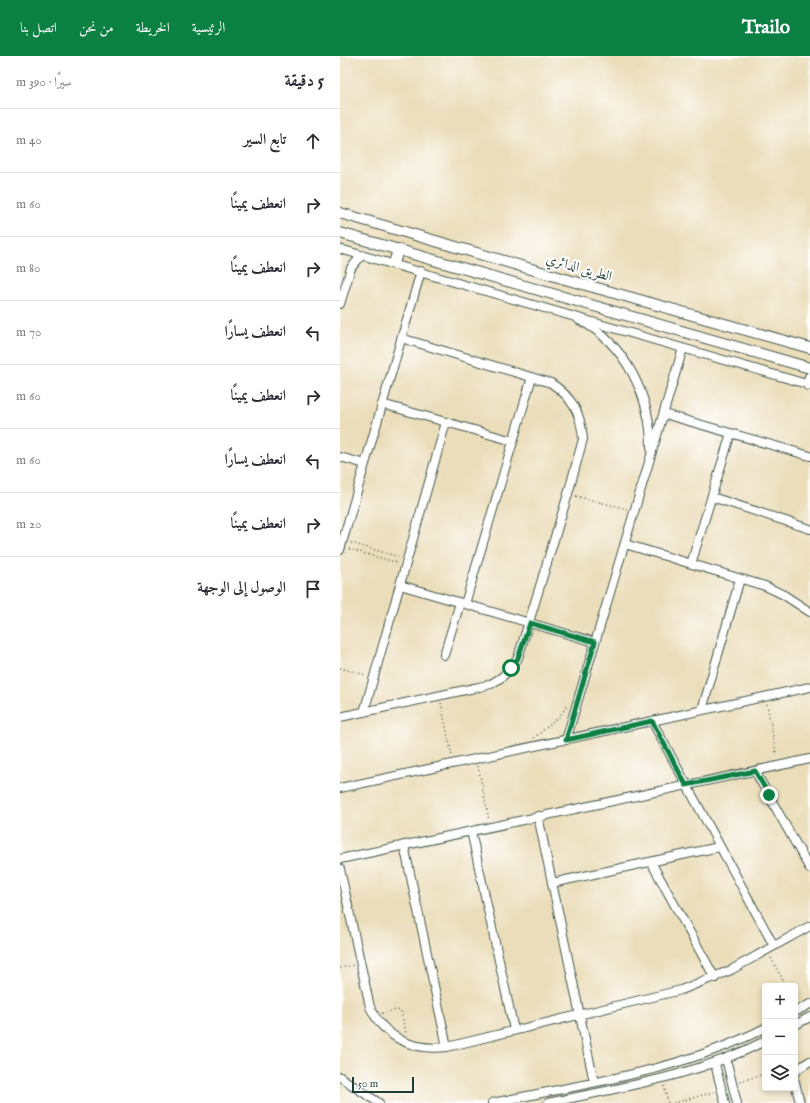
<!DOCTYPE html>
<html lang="ar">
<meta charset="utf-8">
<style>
:root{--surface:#fff;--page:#f2f2f3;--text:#2b2b33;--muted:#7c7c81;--line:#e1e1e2;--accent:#0b8043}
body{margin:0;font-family:"IM FELL English",Amiri,serif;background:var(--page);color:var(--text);direction:rtl}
.controls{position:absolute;right:12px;bottom:12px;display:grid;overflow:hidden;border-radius:4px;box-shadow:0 2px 6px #0003}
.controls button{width:36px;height:36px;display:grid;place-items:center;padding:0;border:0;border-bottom:1px solid var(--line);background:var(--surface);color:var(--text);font:20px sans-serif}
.scale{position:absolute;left:12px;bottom:10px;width:62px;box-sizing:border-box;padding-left:4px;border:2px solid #1f3d34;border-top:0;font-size:11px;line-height:14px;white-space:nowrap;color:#1f3d34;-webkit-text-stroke:3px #fff;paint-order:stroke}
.stop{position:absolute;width:12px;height:12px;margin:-9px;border:3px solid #0b8043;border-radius:50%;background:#fff}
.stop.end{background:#0b8043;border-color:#fff;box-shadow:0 1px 4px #0008}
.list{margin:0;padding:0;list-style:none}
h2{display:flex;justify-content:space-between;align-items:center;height:52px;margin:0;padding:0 16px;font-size:17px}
h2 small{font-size:13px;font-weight:400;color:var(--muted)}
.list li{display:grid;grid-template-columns:26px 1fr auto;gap:12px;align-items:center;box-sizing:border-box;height:64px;padding:0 16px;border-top:1px solid var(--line)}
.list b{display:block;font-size:15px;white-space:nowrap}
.list em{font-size:13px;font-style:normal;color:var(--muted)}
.icon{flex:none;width:22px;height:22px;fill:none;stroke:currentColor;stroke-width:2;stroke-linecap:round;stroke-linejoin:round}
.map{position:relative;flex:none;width:470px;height:1047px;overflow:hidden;direction:ltr}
header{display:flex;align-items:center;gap:24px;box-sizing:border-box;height:56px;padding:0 20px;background:var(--accent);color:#fff}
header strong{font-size:19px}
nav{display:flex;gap:22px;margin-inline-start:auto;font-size:14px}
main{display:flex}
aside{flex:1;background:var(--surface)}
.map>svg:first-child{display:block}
</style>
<header>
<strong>Trailo</strong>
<nav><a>الرئيسية</a><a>الخريطة</a><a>من نحن</a><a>اتصل بنا</a></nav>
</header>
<main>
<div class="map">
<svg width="470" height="1047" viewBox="0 0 470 1047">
<rect width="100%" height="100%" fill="#fff"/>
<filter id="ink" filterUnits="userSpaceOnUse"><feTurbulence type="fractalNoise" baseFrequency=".025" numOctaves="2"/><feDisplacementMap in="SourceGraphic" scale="8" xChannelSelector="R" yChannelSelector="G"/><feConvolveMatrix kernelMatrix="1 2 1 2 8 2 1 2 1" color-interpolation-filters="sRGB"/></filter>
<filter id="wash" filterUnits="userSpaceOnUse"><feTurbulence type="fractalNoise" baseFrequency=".012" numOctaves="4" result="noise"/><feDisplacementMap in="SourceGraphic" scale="16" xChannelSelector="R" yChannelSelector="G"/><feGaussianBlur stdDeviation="0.9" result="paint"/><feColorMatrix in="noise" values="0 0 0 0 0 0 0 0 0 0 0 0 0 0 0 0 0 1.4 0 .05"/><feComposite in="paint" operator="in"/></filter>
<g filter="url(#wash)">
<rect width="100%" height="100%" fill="#ebddb9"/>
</g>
<g filter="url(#ink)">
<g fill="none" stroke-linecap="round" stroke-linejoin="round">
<defs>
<path id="minor" d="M0 193 470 329
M0 248 11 212 22 199
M239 264C286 287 311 342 311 392
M42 348 173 385
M324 358 470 400
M0 401 25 408
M372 441 470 473
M285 488 425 530 444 539 470 556
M0 494 81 215
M351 508 391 377
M60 529 255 586
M125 548 192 321
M104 599 120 547
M362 654 400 523
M24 656 106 366
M0 661 139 631 151 628 162 621 171 612 178 602 228 438 243 383C241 357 232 341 211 327L61 282
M312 665 434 890
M226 684 343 292
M415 715 470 813
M0 732 470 631
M198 760 254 1026
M131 775 174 974
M64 789 107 991
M0 803 470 703
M311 806 375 922
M0 813 30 951C45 983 74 995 107 991L341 934 391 914 470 870
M212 827 379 791
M455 956 470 948
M455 969 470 961
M386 1003 397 1047
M375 1008 385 1047
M455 1017 458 1013 470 1005
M0 1021 39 1047
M455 1026 460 1047
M152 1047C243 1028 341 1015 425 972
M208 1047C282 1031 357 1020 425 985"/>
<path id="major" d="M0 157 232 225 470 292
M0 177 470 312
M54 208 58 193
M468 329 470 321"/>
</defs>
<use href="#minor" stroke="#3e5548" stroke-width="10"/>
<use href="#major" stroke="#3e5548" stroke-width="12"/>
<path stroke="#3e5548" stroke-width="1.5" stroke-dasharray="1 3" stroke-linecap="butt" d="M236 440 287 453
M11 487 59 501
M9 493 58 507
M0 612 26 619
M101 647 112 700
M427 648 437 702
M194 682 219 661 227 650
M138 710 149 764
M431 902 446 930
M0 912 14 909
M42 957 56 954 61 955 66 978
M400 1025 425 1018
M324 1030 328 1047
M334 1047 374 1036"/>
<use href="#minor" stroke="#fff" stroke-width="8"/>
<use href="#major" stroke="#fff" stroke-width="10"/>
</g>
</g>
<g fill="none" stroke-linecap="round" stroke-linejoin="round" filter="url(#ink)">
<path stroke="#0b8043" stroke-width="5" d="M171 612 178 602 190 567 255 586 226 684 312 665 346 729 415 715 429 739"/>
</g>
<g text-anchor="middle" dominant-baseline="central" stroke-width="4" stroke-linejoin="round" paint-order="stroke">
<g font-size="14" fill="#1f3d34" stroke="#fff">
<text transform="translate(239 212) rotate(16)">الطريق الدائري</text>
</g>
</g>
</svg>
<div class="controls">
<button>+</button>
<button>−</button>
<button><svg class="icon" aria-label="layers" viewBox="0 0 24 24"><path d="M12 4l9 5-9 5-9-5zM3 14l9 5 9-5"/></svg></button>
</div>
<div class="scale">50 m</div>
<div class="stop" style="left:171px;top:612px"></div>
<div class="stop end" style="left:429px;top:739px"></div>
</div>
<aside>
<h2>5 دقيقة<small>سيرًا · 390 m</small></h2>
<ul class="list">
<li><svg class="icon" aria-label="ahead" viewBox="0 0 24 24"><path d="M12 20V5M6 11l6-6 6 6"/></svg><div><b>تابع السير</b></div><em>40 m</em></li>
<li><svg class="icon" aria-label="right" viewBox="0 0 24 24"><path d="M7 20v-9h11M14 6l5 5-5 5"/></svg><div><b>انعطف يمينًا</b></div><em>60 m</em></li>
<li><svg class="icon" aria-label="right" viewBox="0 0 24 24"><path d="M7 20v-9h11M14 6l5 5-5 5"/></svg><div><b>انعطف يمينًا</b></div><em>80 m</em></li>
<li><svg class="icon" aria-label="left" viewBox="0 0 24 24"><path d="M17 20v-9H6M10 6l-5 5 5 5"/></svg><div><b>انعطف يسارًا</b></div><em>70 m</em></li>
<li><svg class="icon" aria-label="right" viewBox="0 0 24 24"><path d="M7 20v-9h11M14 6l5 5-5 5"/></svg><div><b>انعطف يمينًا</b></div><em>60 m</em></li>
<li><svg class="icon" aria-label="left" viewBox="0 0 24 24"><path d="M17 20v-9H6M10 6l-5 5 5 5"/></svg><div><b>انعطف يسارًا</b></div><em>60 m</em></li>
<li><svg class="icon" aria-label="right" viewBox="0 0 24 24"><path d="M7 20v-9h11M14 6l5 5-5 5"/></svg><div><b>انعطف يمينًا</b></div><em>20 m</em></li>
<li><svg class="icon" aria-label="arrive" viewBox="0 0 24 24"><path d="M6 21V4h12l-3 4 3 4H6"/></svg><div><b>الوصول إلى الوجهة</b></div></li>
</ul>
</aside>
</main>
